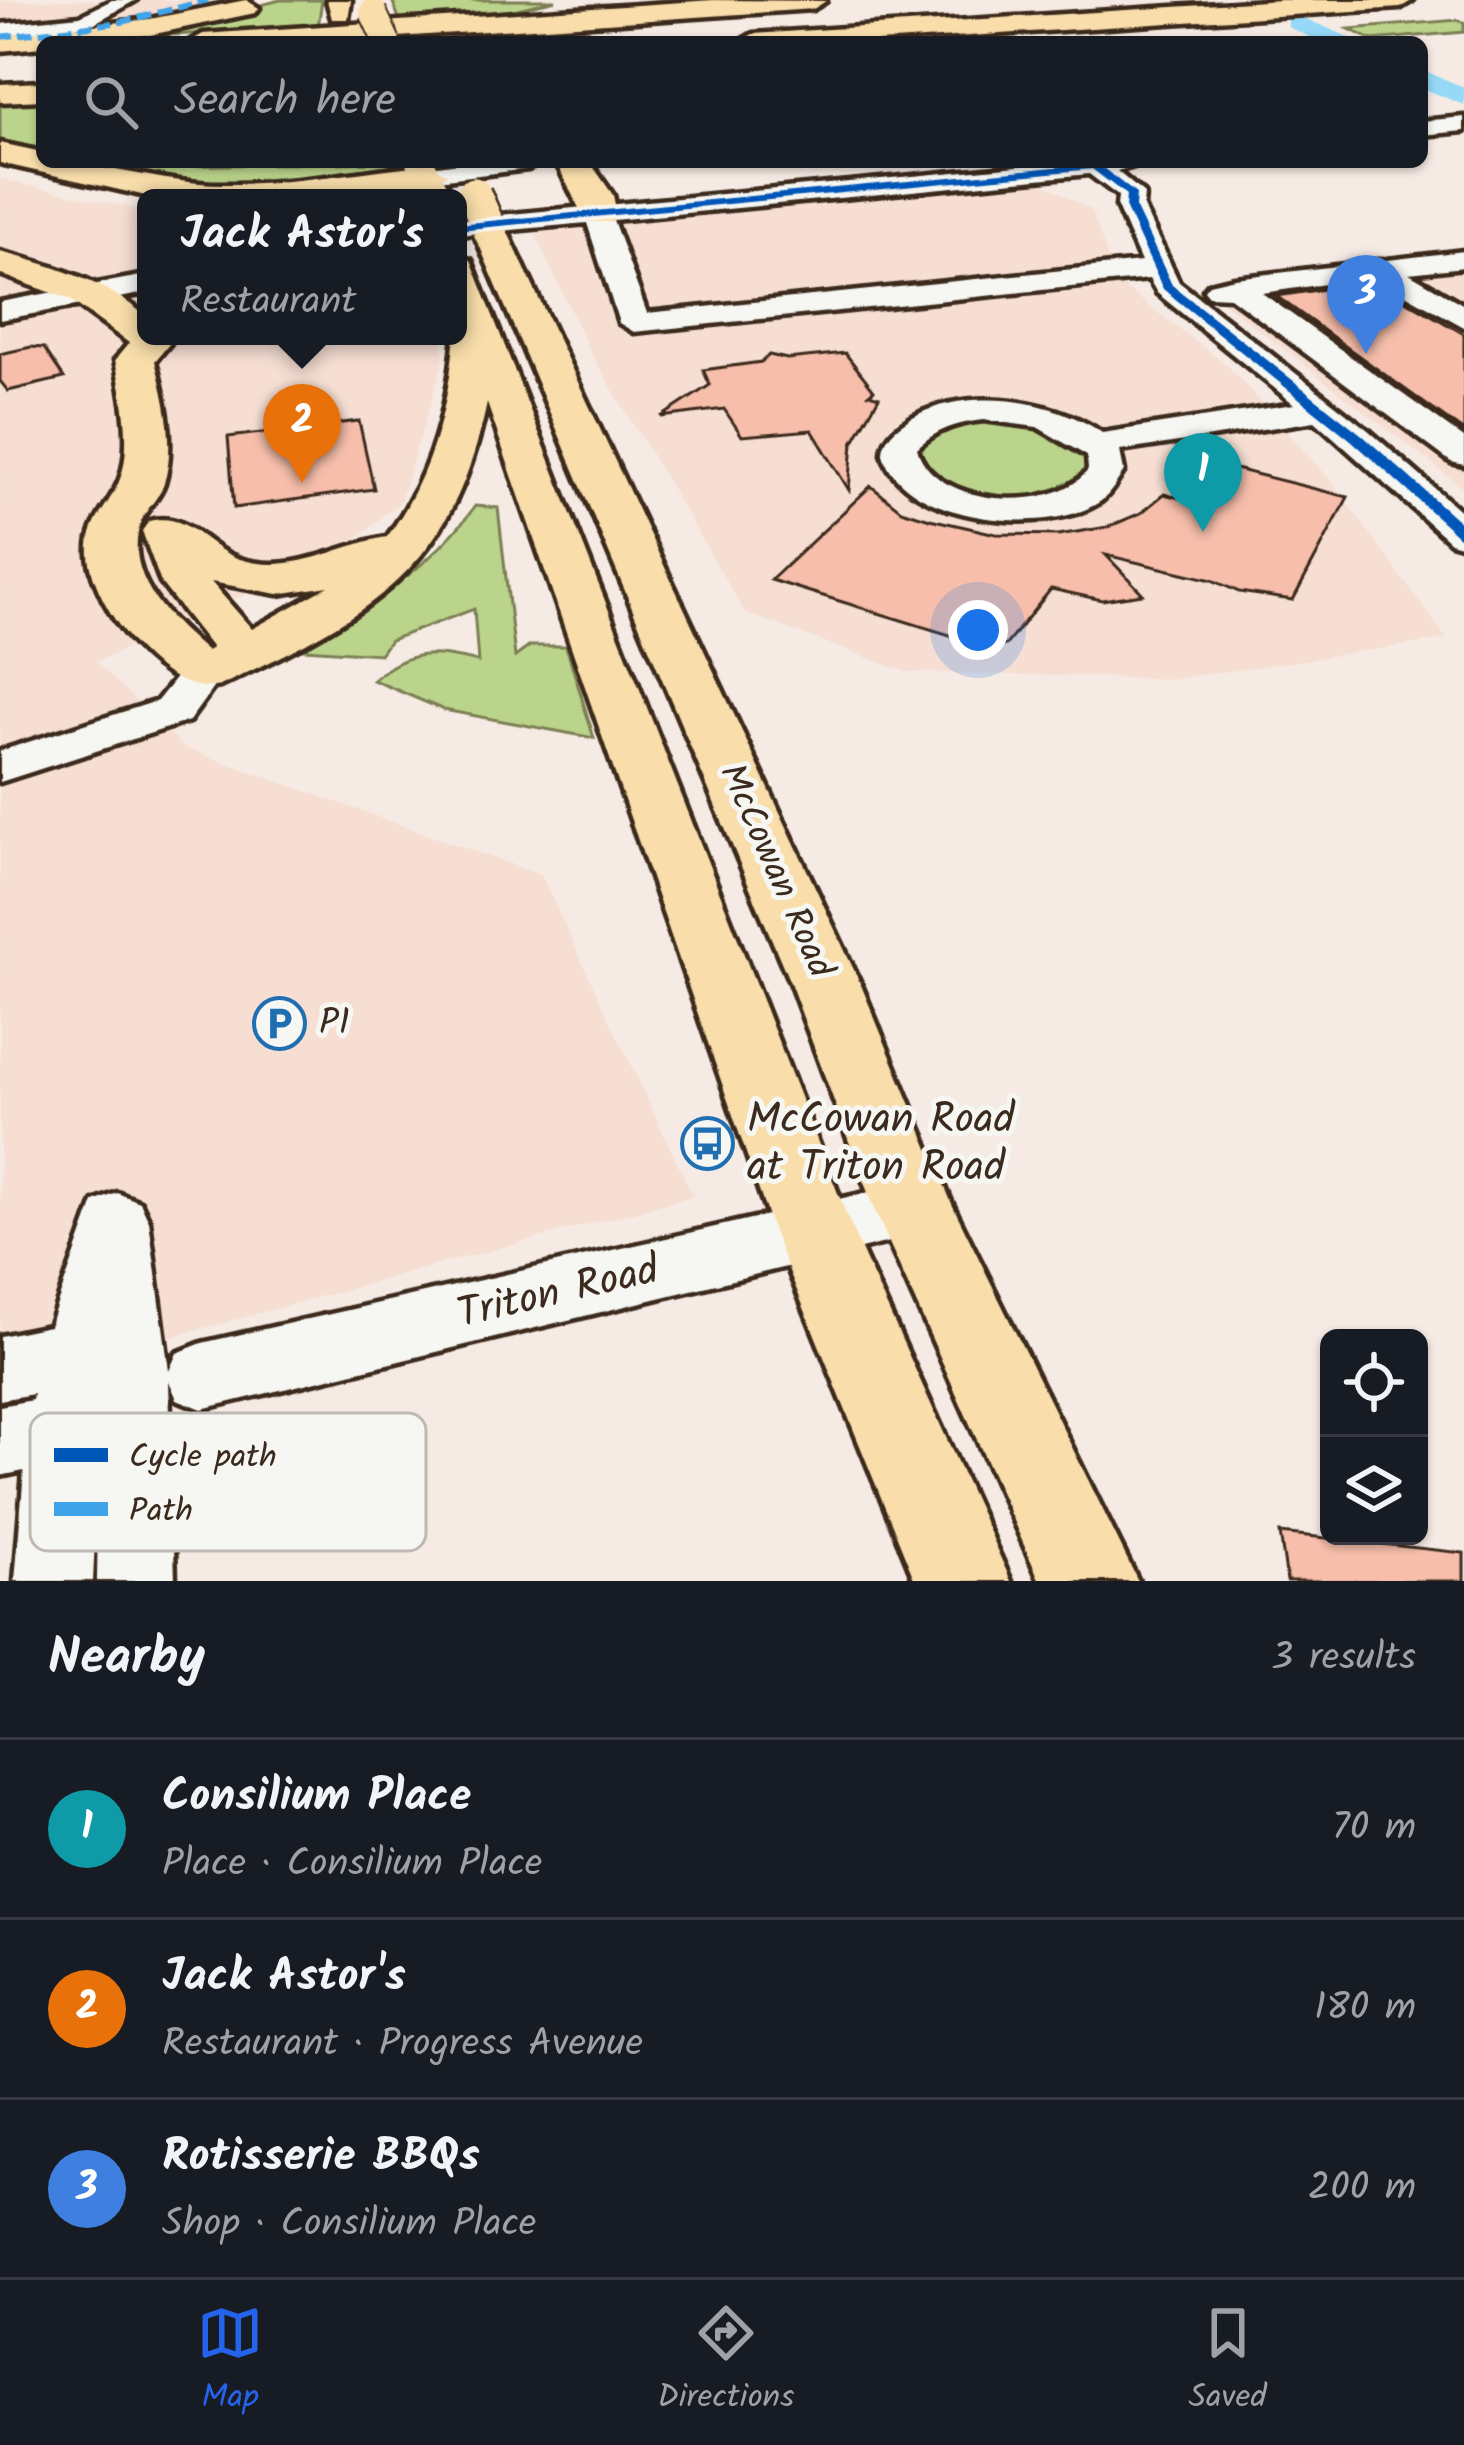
<!DOCTYPE html>
<meta charset="utf-8">
<style>
:root{--surface:#171b24;--page:#20242c;--text:#f1f3f6;--muted:#9ea1a6;--line:#363941;--accent:#2563eb}
body{margin:0;font-family:Kalam,sans-serif;background:var(--page);color:var(--text)}
.controls{position:absolute;right:36px;bottom:36px;display:grid;overflow:hidden;border-radius:18px;box-shadow:0 3px 9px #0004}
.controls button{width:108px;height:108px;display:grid;place-items:center;padding:0;border:0;border-bottom:3px solid var(--line);background:var(--surface);color:var(--text);font:60px sans-serif}
.you{position:absolute;left:978px;top:630px;width:42px;height:42px;margin:-30px;border:9px solid #fff;border-radius:50%;background:#1a73e8;box-shadow:0 0 0 18px #1a73e833}
.badge{display:grid;place-items:center;width:78px;height:78px;border-radius:50%;background:var(--accent);color:#fff;font-size:39px;font-weight:700}
.pin{position:absolute;translate:-50% -99px;filter:drop-shadow(0 3px 6px #0008)}
.pin::after{content:'';position:absolute;top:63px;width:42px;height:36px;background:inherit;clip-path:polygon(0 0,100% 0,50% 100%)}
.popup{position:absolute;left:137px;top:189px;width:330px;height:156px;box-sizing:border-box;display:grid;place-content:center;border-radius:18px;background:var(--surface);filter:drop-shadow(0 3px 9px #0005);font-size:39px;white-space:nowrap;color:var(--muted)}
.popup b{font-size:45px;color:var(--text)}
.popup::after{content:'';position:absolute;left:50%;top:100%;margin-left:-24px;border:24px solid transparent;border-top-color:var(--surface)}
.list{margin:0;padding:0;list-style:none}
h2{display:flex;justify-content:space-between;align-items:center;height:156px;margin:0;padding:0 48px;font-size:51px}
h2 small{font-size:39px;font-weight:400;color:var(--muted)}
.list li{display:grid;grid-template-columns:78px 1fr auto;gap:36px;align-items:center;box-sizing:border-box;height:180px;padding:0 48px;border-top:3px solid var(--line)}
.list b{display:block;font-size:45px;white-space:nowrap}
.list p{margin:0;font-size:39px;white-space:nowrap;color:var(--muted)}
.list em{font-size:39px;font-style:normal;color:var(--muted)}
.icon{flex:none;width:66px;height:66px;fill:none;stroke:currentColor;stroke-width:2;stroke-linecap:round;stroke-linejoin:round}
.map{position:relative;flex:none;width:1464px;height:1581px;overflow:hidden}
.search{position:absolute;background:var(--surface);box-shadow:0 3px 9px #0004;left:36px;right:36px;top:36px;height:132px;display:flex;align-items:center;gap:30px;box-sizing:border-box;padding:0 42px;border-radius:18px;color:var(--muted);font-size:45px}
.sheet{height:696px;background:var(--surface)}
nav{display:flex;justify-content:space-around;align-items:center;box-sizing:border-box;height:168px;border-top:3px solid var(--line);background:var(--surface);font-size:33px;color:var(--muted)}
nav a{display:grid;justify-items:center;gap:6px}
nav .on{color:var(--accent)}
.map>svg:first-child{display:block}
</style>
<div class="map">
<svg width="1464" height="1581" viewBox="0 0 1464 1581">
<rect width="100%" height="100%" fill="#f6ebe4"/>
<filter id="ink" filterUnits="userSpaceOnUse"><feTurbulence type="fractalNoise" baseFrequency=".00833" numOctaves="2"/><feDisplacementMap in="SourceGraphic" scale="24" xChannelSelector="R" yChannelSelector="G"/><feConvolveMatrix kernelMatrix="1 2 1 2 8 2 1 2 1" color-interpolation-filters="sRGB"/></filter>
<g filter="url(#ink)">
<path fill="#f6ded3" d="M0 0H232L104 27 0 38Z
M0 179 146 211V336H440L445 357 400 502 342 551 96 662 185 748 541 875 693 1196 0 1383Z
M1042 182 1092 211 1115 280 1228 366 1332 482 1447 639 1174 679 906 672 745 613 588 348 534 232Z
M1464 249V489L1202 286 1226 278Z"/>
<path fill="#bbd48b" stroke="#7b7f54" stroke-width="3" d="M280 0H322L318 27 42 42 193 23Z
M392 0H556L513 10 400 21Z
M1458 20 1464 23V32L1372 40 1349 29Z
M42 97V152L0 142V100Z
M83 162 181 166 389 162 393 169 279 185 216 187Z
M964 418 1036 422 1088 456 1087 472C1052 515 979 499 935 481L913 446Z
M475 506 498 508 515 657 530 646H566L594 738 444 710 373 680C410 648 433 652 478 662L474 609 390 640 380 654 304 649C365 606 432 568 475 506Z"/>
<g fill="none" stroke-linecap="round" stroke-linejoin="round">
<path fill="#95d8f7" fill-rule="evenodd" d="M1296 15 1349 37 1352 42H1320L1288 27V17Z
M1422 70 1464 87V105L1422 88Z"/>
</g>
<path fill="#f6beab" stroke="#3b2a1e" stroke-width="3" d="M1374 282 1464 334V432L1276 296Z
M31 347 44 348 64 378 8 391 0 381V354Z
M845 353 874 390 869 394 879 397 853 443 849 490 812 430 742 436 724 409 661 417 710 385 703 370 761 362 769 355 787 359Z
M359 421 374 489 234 508 228 437Z
M1215 464 1348 497 1293 600 1239 592 1212 580 1106 555 1143 594 1102 600 1051 589 1006 645 992 648 771 580 871 486 901 510 930 519 996 534 1058 535 1108 527 1141 513 1164 494 1180 498 1201 466Z
M1280 1533 1464 1553V1581H1287Z"/>
<g fill="none" stroke-linecap="round" stroke-linejoin="round">
<defs>
<path id="minor" d="M112 0H136L91 25 0 36V24L80 16Z
M1464 117V131L1422 135V121Z
M467 162H540L528 169 430 181 418 174 430 167Z
M1059 162H1148L1117 171 1144 194 1143 207 1179 282 1368 430 1464 514V546L1450 542 1315 421 1120 451 1124 471C1117 481 1111 494 1101 501 1049 538 902 522 883 454 883 441 891 432 902 424 955 385 1050 396 1102 433L1294 404 1157 293 1149 279 634 332 619 323 587 223 458 235V219ZM1089 174 1118 196 1117 207 1141 262 647 313 613 220ZM984 420 1037 427 1087 456 1088 470C1055 515 932 507 917 448 937 429 957 423 984 420Z
M1464 251V267L1409 273 1464 305V327L1375 277 1262 293 1464 438V465L1451 462 1230 297 1209 296 1204 290 1209 284 1235 278Z
M146 275V293L0 320V302Z
M201 661 216 665 223 674 189 721 0 782V751L157 701 186 665Z
M914 1182 937 1190 946 1209 937 1228 914 1236 202 1409 177 1399 169 1381 175 1581H97L99 1454 93 1581H15L24 1471 0 1476V1406L32 1400 33 1394 0 1400V1336L49 1326 94 1202 117 1193 140 1202 149 1221 169 1371 177 1353 202 1343Z"/>
<path id="major" d="M327 0H351L348 19H332Z
M405 162H435L454 198H422Z
M492 225 509 235 861 985 952 1204 1138 1581H1040L874 1209 791 985 475 235Z
M0 252C52 265 104 281 146 316V336H165L170 343 155 361C165 399 176 445 164 483 159 499 145 509 140 524 124 578 170 620 206 651L212 648 161 583 142 531 149 521C189 511 205 548 240 559 293 576 338 545 387 537 447 455 458 354 458 257L471 260 854 1234 1011 1581H915L774 1234 487 403C451 575 367 615 220 686 164 699 93 608 89 555 87 525 104 512 116 488 135 453 123 397 115 360L129 343 69 299 0 274ZM211 582 278 594 329 586 252 629Z"/>
<path id="highway" d="M246 0 259 8 255 13 150 35 42 42V47L0 51V35L150 19Z
M713 0 826 1 813 9 324 42H189L203 34Z
M1281 0H1413L1400 8 878 42H739L753 34Z
M42 82V100L0 102V84Z
M0 143 42 152V162C105 162 164 185 226 184 293 184 363 171 430 164L447 174 430 184 299 198H155L0 163Z
M556 162H590L613 195 617 214 612 222H586Z"/>
</defs>
<use href="#minor" stroke="#3b2a1e" stroke-width="9"/>
<use href="#major" stroke="#3b2a1e" stroke-width="9"/>
<use href="#highway" stroke="#3b2a1e" stroke-width="9"/>
<use href="#minor" fill="#f6f6f2" fill-rule="evenodd"/>
<use href="#major" fill="#f9deab" fill-rule="evenodd"/>
<use href="#highway" fill="#f9deab" fill-rule="evenodd"/>
<defs>
<path id="major-bridge-far1" d="M373 12 387 42"/>
<path id="major-bridge" d="M474 194 492 235"/>
</defs>
<use href="#major-bridge-far1" stroke="#3b2a1e" stroke-width="30" stroke-linecap="butt"/>
<use href="#major-bridge" stroke="#3b2a1e" stroke-width="38" stroke-linecap="butt"/>
<use href="#major-bridge-far1" stroke="#f9deab" stroke-width="26"/>
<use href="#major-bridge" stroke="#f9deab" stroke-width="33"/>
<path stroke="#3fa3ea" stroke-width="6" stroke-dasharray="14 6" stroke-linecap="butt" d="M0 37 122 22 208 0"/>
<defs>
<path id="cycleway" d="M1084 162H1141L1103 168 1136 194 1135 207 1172 285 1361 434 1464 526V538L1459 537 1351 440 1163 289 1125 207 1126 195 1092 169 458 230V224L1086 164Z"/>
</defs>
<use href="#cycleway" stroke="#f6f6f2" stroke-width="8"/>
<use href="#cycleway" fill="#0057b8" fill-rule="evenodd"/>
</g>
</g>
<defs>
<symbol id="parking-ring" viewBox="-11 -11 22 22"><circle r="9.5" fill="#f6f6f2" stroke="#1f6fb2" stroke-width="1.5"/><path d="M-3.5-5.5H1a3.5 3.5 0 0 1 0 7H-1V5.5H-3.5ZM-1-3.4V-.6H.8a1.4 1.4 0 0 0 0-2.8Z" fill="#1f6fb2"/></symbol>
<symbol id="bus-ring" viewBox="-11 -11 22 22"><circle r="9.5" fill="#f6f6f2" stroke="#1f6fb2" stroke-width="1.5"/><path d="M-5-6H5V4H4V6H2V4H-2V6H-4V4H-5ZM-3.5-4V0h7V-4ZM-3.5 1.2v1.5H-2V1.2ZM2 1.2v1.5H3.5V1.2Z" fill="#1f6fb2"/></symbol>
</defs>
<g fill-rule="evenodd">
<use href="#parking-ring" x="250" y="994" width="59" height="59"/>
<use href="#bus-ring" x="678" y="1114" width="59" height="59"/>
</g>
<g text-anchor="middle" dominant-baseline="central" stroke-width="10" stroke-linejoin="round" paint-order="stroke">
<g font-size="36" fill="#3b2a1e" stroke="#f6f6f2">
<text transform="translate(775 871) rotate(66)">McCowan Road</text>
</g>
<g font-size="36" fill="#3b2a1e" stroke="#f6f6f2" text-anchor="start">
<text x="319" y="1024">P1</text>
</g>
<g font-size="42" fill="#3b2a1e" stroke="#f6f6f2" text-anchor="start">
<text x="747" y="1120">McCowan Road<tspan x="747" dy="48">at Triton Road</tspan></text>
</g>
<g font-size="42" fill="#3b2a1e" stroke="#f6f6f2">
<text transform="translate(558 1293) rotate(-13)">Triton Road</text>
</g>
</g>
<rect x="30" y="1413" width="396" height="138" rx="18" fill="#f6f6f2" stroke="#beb9b2" stroke-width="3"/>
<rect x="54" y="1448" width="54" height="14" fill="#0057b8"/>
<rect x="54" y="1502" width="54" height="14" fill="#3fa3ea"/>
<g font-size="33" fill="#3b2a1e">
<text x="129" y="1467">Cycle path</text>
<text x="129" y="1521">Path</text>
</g>
</svg>
<div class="controls">
<button><svg class="icon" aria-label="locate" viewBox="0 0 24 24"><circle cx="12" cy="12" r="6"/><path d="M12 2v4M12 18v4M2 12h4M18 12h4"/></svg></button>
<button><svg class="icon" aria-label="layers" viewBox="0 0 24 24"><path d="M12 4l9 5-9 5-9-5zM3 14l9 5 9-5"/></svg></button>
</div>
<div class="you"></div>
<div class="pin badge" style="left:1203px;top:532px;background:#0f9aa8">1</div>
<div class="pin badge" style="left:302px;top:483px;background:#e8710a">2</div>
<div class="popup"><b>Jack Astor's</b>Restaurant</div>
<div class="pin badge" style="left:1366px;top:354px;background:#3f7fe0">3</div>
<div class="search"><svg class="icon" aria-label="search" viewBox="0 0 24 24"><circle cx="10" cy="10" r="6"/><path d="M15 15l6 6"/></svg>Search here</div>
</div>
<section class="sheet">
<h2>Nearby<small>3 results</small></h2>
<ul class="list">
<li><span class="badge" style="background:#0f9aa8">1</span><div><b>Consilium Place</b><p>Place · Consilium Place</p></div><em>70 m</em></li>
<li><span class="badge" style="background:#e8710a">2</span><div><b>Jack Astor's</b><p>Restaurant · Progress Avenue</p></div><em>180 m</em></li>
<li><span class="badge" style="background:#3f7fe0">3</span><div><b>Rotisserie BBQs</b><p>Shop · Consilium Place</p></div><em>200 m</em></li>
</ul>
</section>
<nav>
<a class="on"><svg class="icon" aria-label="map" viewBox="0 0 24 24"><path d="M3 6l6-2 6 2 6-2v14l-6 2-6-2-6 2zM9 4v14M15 6v14"/></svg>Map</a>
<a><svg class="icon" aria-label="directions" viewBox="0 0 24 24"><path d="M12 3l9 9-9 9-9-9zM9 14v-3h6M13 9l2 2-2 2"/></svg>Directions</a>
<a><svg class="icon" aria-label="saved" viewBox="0 0 24 24"><path d="M7 4h10v16l-5-4-5 4z"/></svg>Saved</a>
</nav>
